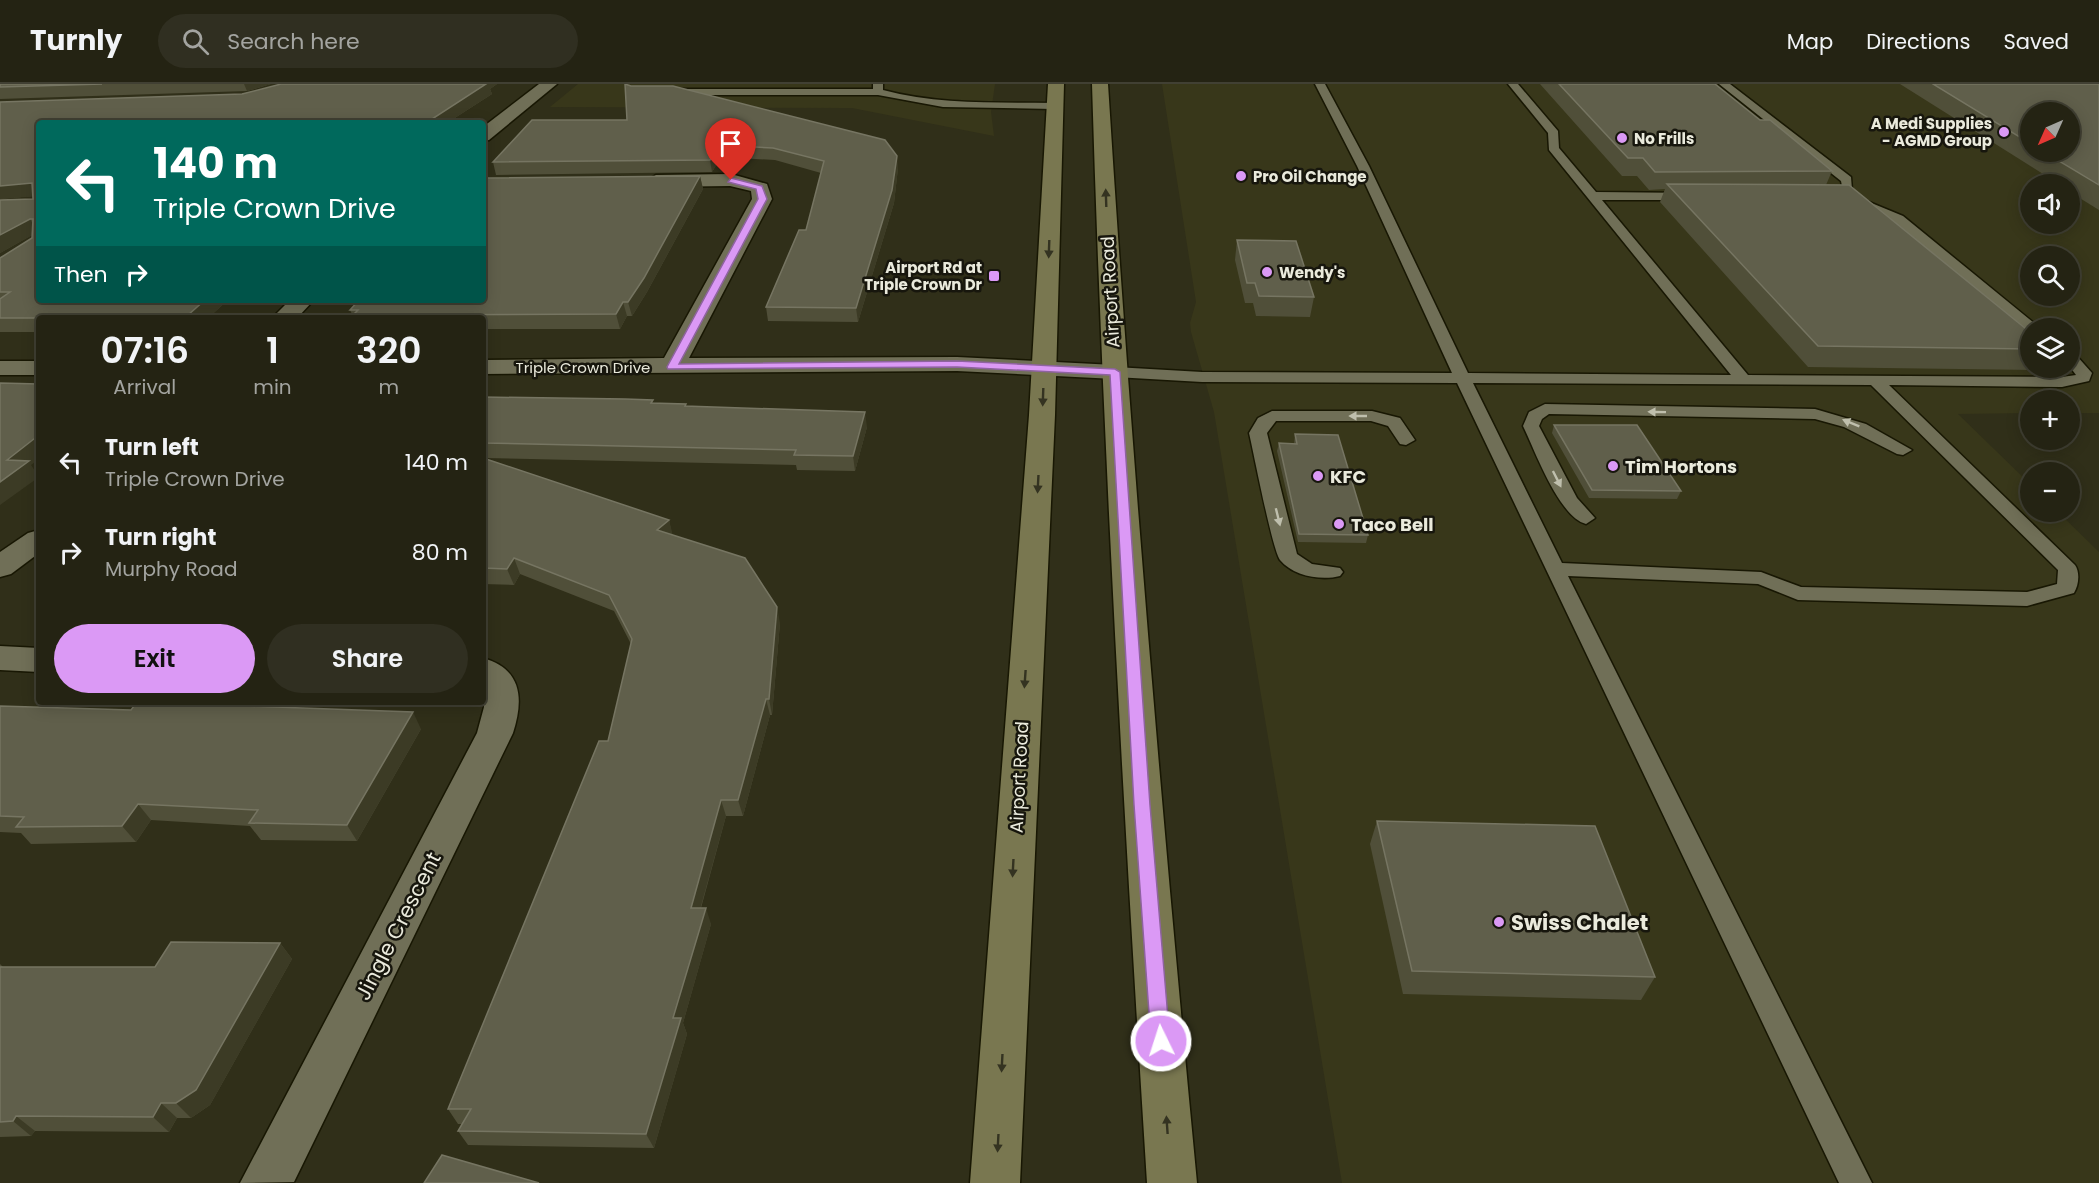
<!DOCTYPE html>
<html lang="en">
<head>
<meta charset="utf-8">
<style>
  body { margin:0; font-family:Poppins,sans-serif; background:#302f21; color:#f1f3f6; height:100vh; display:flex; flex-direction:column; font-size:22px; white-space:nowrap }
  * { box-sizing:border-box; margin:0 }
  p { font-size:20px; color:#a3a4a0 }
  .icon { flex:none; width:33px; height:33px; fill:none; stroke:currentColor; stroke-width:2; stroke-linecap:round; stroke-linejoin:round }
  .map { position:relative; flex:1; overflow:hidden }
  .panel { position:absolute; left:36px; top:231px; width:450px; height:390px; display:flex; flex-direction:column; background:#242313; border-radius:6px; box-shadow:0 3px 15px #0003,0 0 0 2px #414033 }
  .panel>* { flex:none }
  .guide { position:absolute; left:36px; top:36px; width:450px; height:183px; border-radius:6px; box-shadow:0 3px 15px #0003,0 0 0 2px #414033; background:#00695c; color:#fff; overflow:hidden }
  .needle { width:39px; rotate:225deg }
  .tools { position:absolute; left:2020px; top:18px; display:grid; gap:12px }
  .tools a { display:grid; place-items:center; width:60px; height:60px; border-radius:50%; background:#242313; box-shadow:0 3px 15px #0003,0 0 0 2px #414033; font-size:30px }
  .pin { position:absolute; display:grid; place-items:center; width:51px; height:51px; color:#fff; margin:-62px -26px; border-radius:50% 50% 50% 0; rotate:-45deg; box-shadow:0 0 6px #0007 }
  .pin .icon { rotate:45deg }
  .me { position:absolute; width:66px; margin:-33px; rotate:356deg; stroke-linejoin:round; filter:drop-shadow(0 0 4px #0008) }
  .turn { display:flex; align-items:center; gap:21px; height:126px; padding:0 18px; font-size:27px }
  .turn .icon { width:78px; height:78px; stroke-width:2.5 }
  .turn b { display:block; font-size:42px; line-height:51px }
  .then { display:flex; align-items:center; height:57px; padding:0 18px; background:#0003; gap:12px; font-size:22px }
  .eta { display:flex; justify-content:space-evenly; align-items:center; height:102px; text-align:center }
  .eta b { font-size:36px; font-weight:600; line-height:42px }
  .action { display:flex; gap:12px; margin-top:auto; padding:12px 18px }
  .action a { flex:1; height:69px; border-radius:36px; background:#db99f5; color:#111; font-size:24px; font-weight:600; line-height:69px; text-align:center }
  .action a+a { background:#302f21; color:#f1f3f6 }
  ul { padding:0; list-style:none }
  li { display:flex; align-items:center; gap:18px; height:90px; padding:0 18px }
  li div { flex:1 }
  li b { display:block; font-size:22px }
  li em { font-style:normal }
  header { display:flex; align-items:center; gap:36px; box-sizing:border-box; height:84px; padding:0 30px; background:#242313; border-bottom:2px solid #414033 }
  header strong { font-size:28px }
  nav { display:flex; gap:33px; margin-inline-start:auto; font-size:21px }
  .search { width:420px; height:54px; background:#302f21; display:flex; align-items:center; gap:15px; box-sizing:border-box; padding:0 21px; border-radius:33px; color:#a3a4a0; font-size:22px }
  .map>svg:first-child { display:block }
  .built { fill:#38371a; fill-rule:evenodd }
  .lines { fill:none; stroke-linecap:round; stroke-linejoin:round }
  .service-casing { stroke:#181703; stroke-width:3 }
  .minor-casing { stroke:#181703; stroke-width:3 }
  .secondary-casing { stroke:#181703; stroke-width:3 }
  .service { fill:#706f57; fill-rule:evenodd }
  .minor { fill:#706f57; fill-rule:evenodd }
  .secondary { fill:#797750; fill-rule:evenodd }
  .wall { fill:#504f39; fill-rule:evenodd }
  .shaded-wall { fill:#3c3b25 }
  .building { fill:#605f4b; stroke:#767562; stroke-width:1.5 }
  .oneway { fill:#343321 }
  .oneway2 { fill:#bfbfad }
  .route { fill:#db99f5; stroke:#8e639f; stroke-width:1.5 }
  .poi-dot { fill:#db99f5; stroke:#17160d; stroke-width:2 }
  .labels { text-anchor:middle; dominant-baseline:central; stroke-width:5; stroke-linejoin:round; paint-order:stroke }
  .far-poi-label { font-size:15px; font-weight:bold; fill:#eaeadc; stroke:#17160d; text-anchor:start }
  .far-street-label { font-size:15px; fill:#eaeadc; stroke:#17160d }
  .street-label { font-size:18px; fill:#eaeadc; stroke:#17160d }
  .poi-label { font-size:18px; font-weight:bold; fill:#eaeadc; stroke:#17160d; text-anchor:start }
  .near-poi-label { font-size:21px; font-weight:bold; fill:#eaeadc; stroke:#17160d; text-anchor:start }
  .near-street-label { font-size:21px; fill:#eaeadc; stroke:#17160d }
</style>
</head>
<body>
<header>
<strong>Turnly</strong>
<div class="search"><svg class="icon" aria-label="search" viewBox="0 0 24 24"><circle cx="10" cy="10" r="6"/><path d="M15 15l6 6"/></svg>Search here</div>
<nav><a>Map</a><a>Directions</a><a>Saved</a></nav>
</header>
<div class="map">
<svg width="2099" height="1099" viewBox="0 0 2099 1099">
  <rect width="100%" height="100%" fill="#302f19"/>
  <g class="built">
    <polygon points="578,0 995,0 991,28 994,52 852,24 550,23"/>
    <path d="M 1162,0 L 2099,0 L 2099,329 L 2070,329 L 2070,316 L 2031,316 L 2031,329 L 1958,330 L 2031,401 L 2031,428 L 2058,428 L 2099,468 L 2099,1099 L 1342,1099 L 1214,328 L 1191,248 L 1190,239 L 1196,218 ZM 2031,28 L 2070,28 L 2070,68 L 2031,68 ZM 2031,100 L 2070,100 L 2070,140 L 2031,140 ZM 2031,172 L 2070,172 L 2070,212 L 2031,212 ZM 2031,244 L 2070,244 L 2070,284 L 2031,284 Z"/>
  </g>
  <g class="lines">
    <g class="service-casing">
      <g id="service">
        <path d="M 873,0 L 883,0 L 883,6 C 939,21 997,18 1054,19 L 1059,22 L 1054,25 L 943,23 L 878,11 L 668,11 L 663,8 L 668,5 L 873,5 Z"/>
        <path d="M 1315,0 L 1325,0 L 1369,82 L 1468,289 L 1731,291 L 1549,66 L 1548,49 L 1508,0 L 1518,0 L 1558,47 L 1559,64 L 1596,108 L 1695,109 L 1695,115 L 1691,116 L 1602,116 L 1748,291 L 2062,293 L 2076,291 L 2070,283 L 2070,269 L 2076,271 L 2092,289 L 2089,297 L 2062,303 L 1889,301 L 2075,481 C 2080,488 2079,501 2074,509 L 2027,522 L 1798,516 L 1758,500 L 1568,492 L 1872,1099 L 1839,1099 L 1457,299 L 1202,298 L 1115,293 L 1107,288 L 1115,283 L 1202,288 L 1452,289 L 1357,82 ZM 1473,299 L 1871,301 L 2058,486 L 2057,500 L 2027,508 L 1801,503 L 1761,488 L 1562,479 Z"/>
        <polygon points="1719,0 1730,0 1851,93 1852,106 1837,115 1820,114 1820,108 1834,107 1842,102 1841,97"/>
        <polygon points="1852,111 1903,132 2040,244 2028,247 1893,138 1848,118 1846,115"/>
        <path d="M 1545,320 L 1815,325 L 1866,340 L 1912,366 L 1903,371 L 1897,370 L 1844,343 L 1815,335 L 1549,330 L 1542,335 L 1539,342 L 1577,414 L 1595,434 L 1586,440 C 1559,433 1535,367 1523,342 L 1529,328 Z"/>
        <path d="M 1272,327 L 1372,327 L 1400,334 L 1415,356 L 1406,361 L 1400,360 L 1388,342 L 1371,337 L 1276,337 L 1267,349 L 1297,470 L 1312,480 L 1340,484 L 1343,488 L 1340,492 C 1321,497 1293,492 1280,476 C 1272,465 1254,370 1249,349 L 1258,334 Z"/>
      </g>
    </g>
    <g class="minor-casing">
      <g id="minor">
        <polygon points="539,0 557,0 489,56 483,57 483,43"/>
        <polygon points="731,90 767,100 772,115 689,274 957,273 1115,281 1124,283 1127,288 1124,293 1115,295 957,287 483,290 483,276 664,274 752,115 751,107 730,102 656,103 646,97 656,91"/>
        <polygon points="290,216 314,216 297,234 272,234"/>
        <rect x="0" y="277" width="39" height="14"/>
        <polygon points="39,446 39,469 11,490 0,493 0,468 28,449"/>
        <polygon points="0,562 39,564 39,588 0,586"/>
        <path d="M 483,574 C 522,585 524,615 513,649 L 294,1098 L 240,1099 L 477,649 L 484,623 Z"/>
      </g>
    </g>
    <g class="secondary-casing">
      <g id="secondary">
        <polygon points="1048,0 1064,0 1055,331 1020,1099 970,1099 1029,331"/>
        <path d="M 1092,0 L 1108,0 C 1131,367 1162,733 1197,1099 L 1147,1099 C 1124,733 1103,367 1092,0 Z"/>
      </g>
    </g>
    <use href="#service" class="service"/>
    <use href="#minor" class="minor"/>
    <use href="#secondary" class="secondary"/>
  </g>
  <g class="wall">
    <polygon points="0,0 271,0 247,7 0,15"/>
    <polygon points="281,0 497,0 490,5 492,10 447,39 39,39 39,216 228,216 208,234 39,234 39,248 0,248 0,174 32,154 32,151 0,169 0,116 33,115 33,112 0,115 0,18 242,10"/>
    <polygon points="1540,0 1715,0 1760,36 1832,87 1826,101 2031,249 2031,284 2038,284 2037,286 1808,283 1660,118 1665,105 1649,106 1637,92 1622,92"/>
    <path d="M 1900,0 L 2099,0 L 2099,126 L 2070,108 L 2070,100 L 2059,100 ZM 2031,28 L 2070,68 L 2031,68 Z"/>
    <polygon points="631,2 898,84 894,119 858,238 768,237 766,223 806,146 821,89 775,76 721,73 712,88 496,91 493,78 627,36"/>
    <polygon points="700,92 703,105 647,208 632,232 627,232 620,245 483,245 483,234 354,234 350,226"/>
    <polygon points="1237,156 1314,213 1310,233 1256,232 1253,219 1245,219 1235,176"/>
    <polygon points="483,313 686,320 686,322 867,343 855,387 797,386 796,381 484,374 669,436 672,451 780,539 772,631 770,631 743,732 726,732 701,824 711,840 683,939 687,950 654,1064 468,1061 458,1047 462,1040 458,1040 448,1025 608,657 631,560 614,527 520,490 514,501 483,500"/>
    <polygon points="1554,341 1681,407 1677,415 1589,414 1552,349"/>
    <polygon points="1295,350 1368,451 1366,459 1298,458 1277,367 1279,359 1294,360"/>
    <polygon points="0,622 421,645 357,757 261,756 250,742 151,736 136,758 31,760 21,749 0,748"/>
    <polygon points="1377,737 1655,893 1641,916 1403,910 1370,760"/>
    <polygon points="280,859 292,875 210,1021 191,1034 177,1034 169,1048 35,1047 31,1052 0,1053 0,880 3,883 155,883"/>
  </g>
  <g class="shaded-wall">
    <polygon points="244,0 271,0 247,7"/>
    <polygon points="482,0 497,0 490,5 492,10 447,39 426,39"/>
    <polygon points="719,61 721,73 712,88 710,76"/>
    <polygon points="897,72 898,84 894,119 858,238 856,224"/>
    <polygon points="700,92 703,105 647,208 632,232 628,218"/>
    <polygon points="32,99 39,112 0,115 0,102"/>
    <polygon points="30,135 38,148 0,169 0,151"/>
    <polygon points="205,216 228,216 208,234 190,234 188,231"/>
    <polygon points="623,218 627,232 620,245 616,230"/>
    <polygon points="865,328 867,343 855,387 853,372"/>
    <polygon points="39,351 39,375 31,381 39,393 0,421 0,398 7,376"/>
    <polygon points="669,436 673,452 657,446"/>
    <polygon points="514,474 520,490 514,501 507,485"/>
    <polygon points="777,523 780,539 772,631 769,615"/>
    <polygon points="766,615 770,631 743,732 738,716"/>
    <polygon points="413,628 421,645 357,757 347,741"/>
    <polygon points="721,716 726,732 696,840 691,824"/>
    <polygon points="138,720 151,736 136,758 122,742"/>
    <polygon points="706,824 711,840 683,939 687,950 654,1064 646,1050 673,934"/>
    <polygon points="280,859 292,875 210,1021 191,1034 176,1019"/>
    <polygon points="161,1019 177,1034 169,1048 153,1033"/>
    <polygon points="16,1032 35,1047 31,1052 13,1037"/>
  </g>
  <g class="building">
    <polygon points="0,0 102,0 0,3"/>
    <polygon points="281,0 486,0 426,39 39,39 39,216 205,216 188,231 156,230 152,234 0,234 0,215 10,208 0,208 0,174 32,154 33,135 30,135 0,151 0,116 33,115 32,99 0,102 0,18 242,10"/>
    <polygon points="625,0 631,2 673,2 885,56 897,72 892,106 856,224 766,223 799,146 806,146 824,77 773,64 719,61 710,76 493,78 532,36 627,36"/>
    <polygon points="1559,0 1715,0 1760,36 1770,36 1832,87 1655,88 1643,74 1628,74"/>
    <polygon points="1933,0 2099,0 2099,101 2044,68 2070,68 2070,28 2031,28 2031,60"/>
    <polygon points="700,92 644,194 628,218 623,218 616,230 353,231 358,226 350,226 359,216 483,216 483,94"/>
    <polygon points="1667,100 1849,101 2031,249 2031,265 1818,262"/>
    <polygon points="1237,156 1296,157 1314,213 1259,212 1255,199 1247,199"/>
    <polygon points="0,299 39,300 39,351 7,376 29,377 0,398"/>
    <polygon points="483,313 625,315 653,316 651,319 686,320 685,322 865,328 853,372 794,371 796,366 483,359"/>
    <polygon points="1554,341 1637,341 1681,407 1592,406"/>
    <polygon points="1295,350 1338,351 1368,451 1299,450 1279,359 1297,360"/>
    <polygon points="483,374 669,436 657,446 745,474 777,523 769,615 766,615 738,716 721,716 691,824 706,824 673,934 681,934 646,1050 458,1047 471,1025 448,1025 599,657 608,657 632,555 609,511 514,474 507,485 483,484"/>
    <polygon points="0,622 131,626 134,622 244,622 413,628 347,741 249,739 258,726 138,720 122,742 16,743 24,733 0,732"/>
    <polygon points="1377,737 1595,742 1655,893 1412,887"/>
    <polygon points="171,858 280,859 196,1006 176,1019 161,1019 153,1033 16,1032 13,1037 0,1038 0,883 155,883"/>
    <polygon points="442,1071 539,1099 424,1099"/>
  </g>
  <defs><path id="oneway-solid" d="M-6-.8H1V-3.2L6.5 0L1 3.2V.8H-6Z" transform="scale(1.5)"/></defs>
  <g class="oneway">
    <use href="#oneway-solid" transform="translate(1106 114) rotate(-92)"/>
    <use href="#oneway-solid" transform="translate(1049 165) rotate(92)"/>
    <use href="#oneway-solid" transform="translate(1043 313) rotate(92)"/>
    <use href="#oneway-solid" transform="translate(1038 400) rotate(93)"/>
    <use href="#oneway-solid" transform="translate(1025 595) rotate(94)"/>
    <use href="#oneway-solid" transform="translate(1013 784) rotate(93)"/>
    <use href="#oneway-solid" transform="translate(1002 979) rotate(93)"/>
    <use href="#oneway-solid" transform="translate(1167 1041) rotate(-94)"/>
    <use href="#oneway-solid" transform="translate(998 1059) rotate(93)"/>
  </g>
  <g class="oneway2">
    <use href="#oneway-solid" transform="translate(1657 328) rotate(-179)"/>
    <use href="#oneway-solid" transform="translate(1358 332) rotate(-180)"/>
    <use href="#oneway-solid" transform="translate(1851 339) rotate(-158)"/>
    <use href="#oneway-solid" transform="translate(1557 395) rotate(63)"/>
    <use href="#oneway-solid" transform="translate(1278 433) rotate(76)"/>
  </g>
  <polygon class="route" points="731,94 762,102 767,115 679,280 957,277 1115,285 1120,288 1150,721 1170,957 1167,963 1161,966 1154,963 1151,957 1134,721 1110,291 957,283 668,285 667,283 758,115 756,105 728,98"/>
  <g class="poi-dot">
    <circle cx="2004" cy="48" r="6"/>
    <circle cx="1622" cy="54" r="6"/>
    <circle cx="1241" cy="92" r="6"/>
    <circle cx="1267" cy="188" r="6"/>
    <rect x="988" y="186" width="12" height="12" rx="3"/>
    <circle cx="1613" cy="382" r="6"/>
    <circle cx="1318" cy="392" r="6"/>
    <circle cx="1339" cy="440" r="6"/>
    <circle cx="1499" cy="838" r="6"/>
  </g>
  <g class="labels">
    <g class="far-poi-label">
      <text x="1992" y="39" text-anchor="end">A Medi Supplies<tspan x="1992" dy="17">- AGMD Group</tspan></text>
      <text x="1634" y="54">No Frills</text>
      <text x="1253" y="92">Pro Oil Change</text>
      <text x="982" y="183" text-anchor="end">Airport Rd at<tspan x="982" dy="17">Triple Crown Dr</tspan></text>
      <text x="1279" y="188">Wendy's</text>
    </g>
    <g class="far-street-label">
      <text x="583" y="283">Triple Crown Drive</text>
    </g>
    <g class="street-label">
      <text transform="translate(1110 208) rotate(-93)">Airport Road</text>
      <text transform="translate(1019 693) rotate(-87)">Airport Road</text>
    </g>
    <g class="poi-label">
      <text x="1625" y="382">Tim Hortons</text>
      <text x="1330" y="392">KFC</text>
      <text x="1351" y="440">Taco Bell</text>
    </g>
    <g class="near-poi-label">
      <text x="1511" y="838">Swiss Chalet</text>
    </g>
    <g class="near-street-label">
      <text transform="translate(398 842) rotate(-63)">Jingle Crescent</text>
    </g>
  </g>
</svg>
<div class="tools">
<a><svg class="needle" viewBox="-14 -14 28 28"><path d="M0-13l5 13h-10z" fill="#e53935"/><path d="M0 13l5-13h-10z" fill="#a3a4a0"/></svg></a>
<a><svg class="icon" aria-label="sound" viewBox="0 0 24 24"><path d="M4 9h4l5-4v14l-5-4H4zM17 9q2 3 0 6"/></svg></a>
<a><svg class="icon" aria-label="search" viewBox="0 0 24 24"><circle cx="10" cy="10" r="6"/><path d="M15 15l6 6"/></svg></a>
<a><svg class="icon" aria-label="layers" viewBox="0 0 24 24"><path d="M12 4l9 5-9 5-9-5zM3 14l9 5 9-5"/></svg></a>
<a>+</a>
<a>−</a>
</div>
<div class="pin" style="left:731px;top:96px;background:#d93025"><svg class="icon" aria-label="arrive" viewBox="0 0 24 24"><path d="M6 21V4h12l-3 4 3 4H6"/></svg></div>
<svg class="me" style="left:1161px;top:957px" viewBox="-20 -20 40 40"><circle r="17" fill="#db99f5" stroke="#fff" stroke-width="3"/><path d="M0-11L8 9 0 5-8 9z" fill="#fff"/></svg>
<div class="guide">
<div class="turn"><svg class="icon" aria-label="left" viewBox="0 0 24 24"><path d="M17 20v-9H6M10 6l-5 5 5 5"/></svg><div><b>140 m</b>Triple Crown Drive</div></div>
<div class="then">Then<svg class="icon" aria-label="right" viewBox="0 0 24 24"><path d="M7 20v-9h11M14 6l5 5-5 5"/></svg></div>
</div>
<section class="panel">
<div class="eta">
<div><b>07:16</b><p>Arrival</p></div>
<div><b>1</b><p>min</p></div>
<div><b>320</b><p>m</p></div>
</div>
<ul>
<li><svg class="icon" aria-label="left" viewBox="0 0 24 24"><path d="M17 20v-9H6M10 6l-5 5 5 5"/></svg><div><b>Turn left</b><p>Triple Crown Drive</p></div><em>140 m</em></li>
<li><svg class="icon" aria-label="right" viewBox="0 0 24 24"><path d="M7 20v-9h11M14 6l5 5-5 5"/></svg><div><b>Turn right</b><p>Murphy Road</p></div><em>80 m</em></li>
</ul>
<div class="action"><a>Exit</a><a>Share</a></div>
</section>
</div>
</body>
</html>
